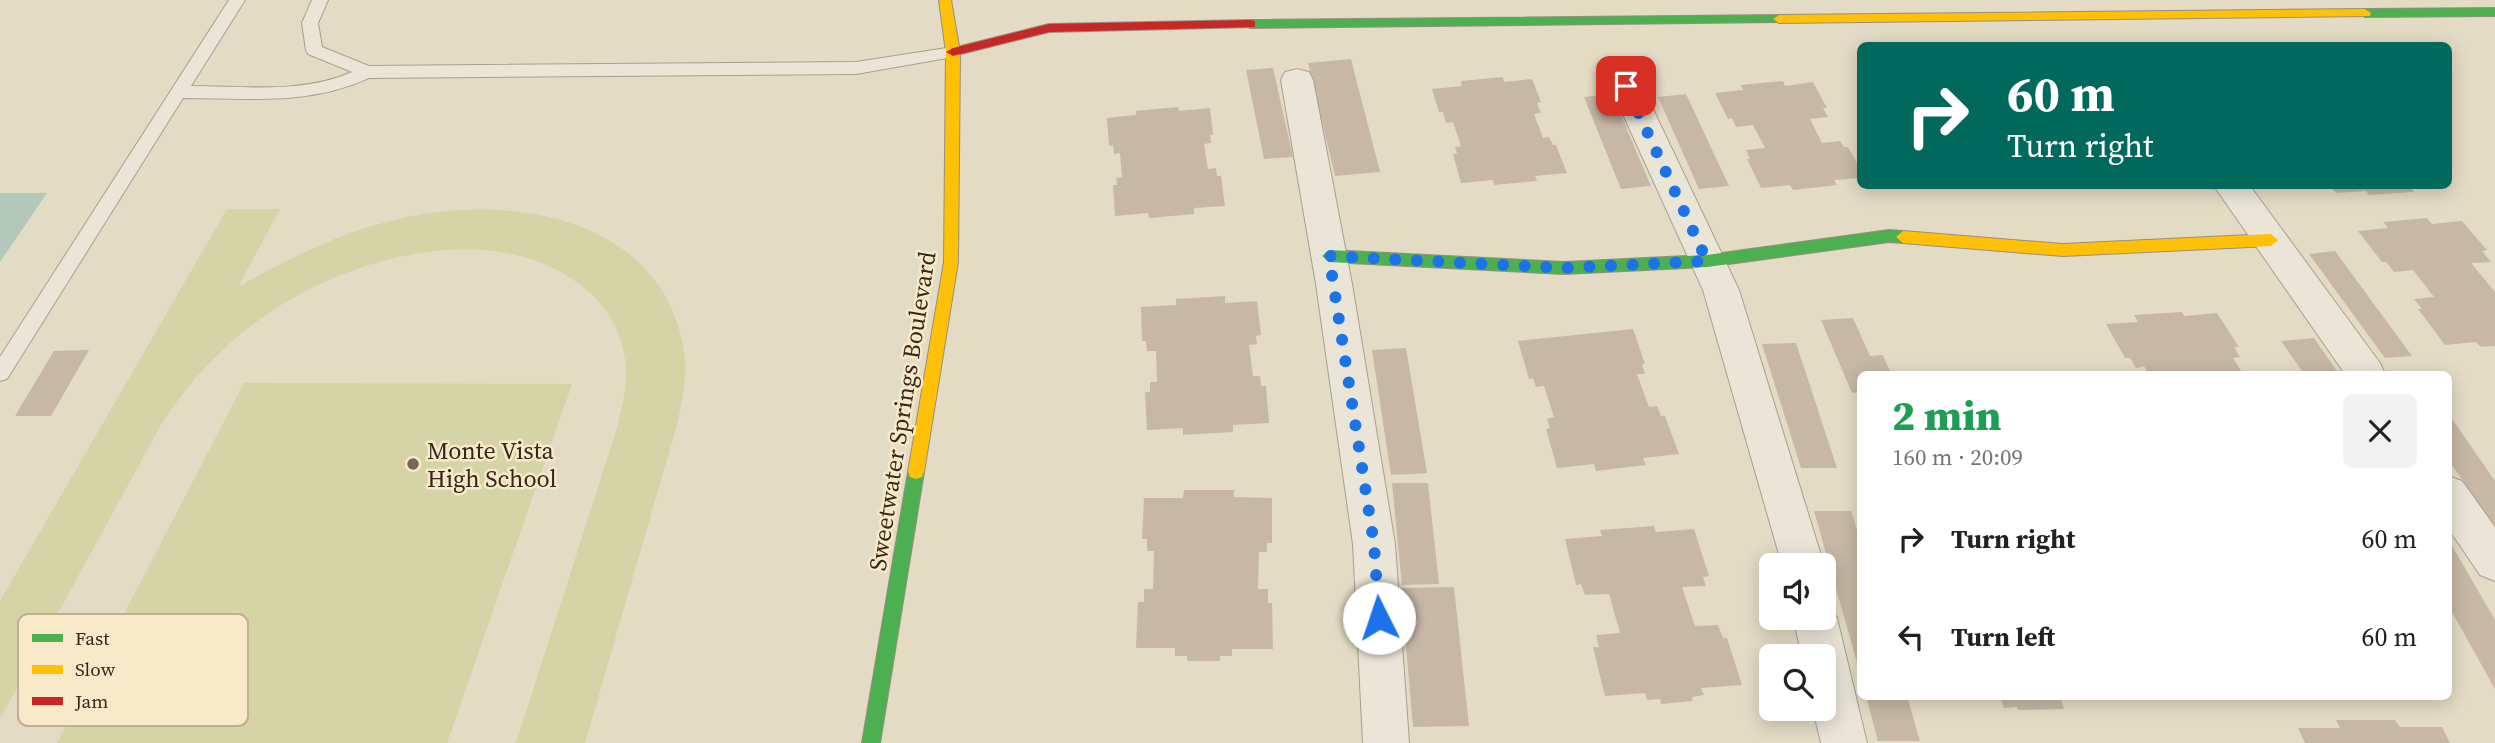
<!DOCTYPE html>
<html lang="en">
<head>
<meta charset="utf-8">
<style>
  body { margin:0; font-family:"Source Serif 4",serif; background:#f2f2f2; color:#222; height:100vh; display:flex; flex-direction:column; font-size:26px; white-space:nowrap }
  * { box-sizing:border-box; margin:0 }
  p { font-size:23px; color:#767676 }
  .icon { flex:none; width:38px; height:38px; fill:none; stroke:currentColor; stroke-width:2; stroke-linecap:round; stroke-linejoin:round }
  .map { position:relative; flex:1; overflow:hidden }
  .drawer { position:absolute; left:1857px; top:371px; width:595px; height:329px; display:flex; flex-direction:column; background:#fff; border-radius:10px; box-shadow:0 4px 18px #0003 }
  .drawer>* { flex:none }
  .banner { position:absolute; left:1857px; top:42px; width:595px; height:147px; border-radius:10px; box-shadow:0 4px 18px #0003; background:#00695c; color:#fff; overflow:hidden }
  .tools { position:absolute; left:1759px; top:553px; display:grid; gap:14px }
  .tools a { display:grid; place-items:center; width:77px; height:77px; border-radius:10px; background:#fff; box-shadow:0 4px 18px #0003; font-size:35px }
  .pin { position:absolute; display:grid; place-items:center; width:60px; height:60px; color:#fff; margin:-30px; border-radius:14px; box-shadow:0 4px 10px #0006 }
  .me { position:absolute; width:77px; margin:-38px; rotate:356deg; stroke-linejoin:round; filter:drop-shadow(0 0 5px #0008) }
  .turn { display:flex; align-items:center; gap:24px; height:147px; padding:0 35px; font-size:32px }
  .turn .icon { width:91px; height:91px; stroke-width:2.5 }
  .turn b { display:block; font-size:49px; line-height:60px }
  .round { display:grid; place-items:center; flex:none; width:74px; height:74px; border-radius:10px; background:#f2f2f2 }
  .summary { display:flex; align-items:center; justify-content:space-between; height:119px; padding:0 35px }
  h1 { font-size:42px; font-weight:800; line-height:52px; color:#1e9e55 }
  ul { padding:0; list-style:none }
  li { display:flex; align-items:center; gap:21px; height:98px; padding:0 35px }
  li div { flex:1 }
  li b { display:block; font-size:26px }
  li em { font-style:normal }
  .map>svg:first-child { display:block }
  .green { fill:#d4d4a6 }
  .water { fill:#b2c8ba }
  .building { fill:#c7b8a6 }
  .lines { fill:none; stroke-linecap:round; stroke-linejoin:round }
  .lane-casing { stroke:#a89f90; stroke-width:2 }
  .street-casing { stroke:#a89f90; stroke-width:2 }
  .fast-casing { stroke:#978f80; stroke-width:2 }
  .slow-casing { stroke:#978f80; stroke-width:2 }
  .jam-casing { stroke:#978f80; stroke-width:2 }
  .lane { fill:#ebe5d8; fill-rule:evenodd }
  .street { fill:#ebe5d8; fill-rule:evenodd }
  .fast { fill:#4caf50; fill-rule:evenodd }
  .slow { fill:#ffc107; fill-rule:evenodd }
  .jam { fill:#c62828; fill-rule:evenodd }
  .route { stroke:#1a73e8; stroke-width:12; stroke-dasharray:0 21.6 }
  .poi-dot { fill:#726655; stroke:#f8eac8; stroke-width:2.5 }
  .labels { text-anchor:middle; dominant-baseline:central; stroke-width:5; stroke-linejoin:round; paint-order:stroke }
  .street-label { font-size:24px; fill:#352719; stroke:#f8eac8 }
  .poi-label { font-size:24px; fill:#352719; stroke:#f8eac8; text-anchor:start }
  .key { fill:#f8eac8; stroke:#beb094; stroke-width:2 }
  .key-label { font-size:19px; fill:#352719 }
</style>
</head>
<body>
<div class="map">
<svg width="2495" height="743" viewBox="0 0 2495 743">
  <rect width="100%" height="100%" fill="#e4dbc5"/>
  <g class="green">
    <path d="M 227,209 L 280,209 L 238,287 C 290,258 340,232 399,219 C 509,193 664,216 684,352 C 688,376 682,401 677,425 L 585,743 L 516,743 L 618,425 C 622,406 627,387 626,367 C 624,339 611,311 590,293 C 520,229 408,245 329,280 C 259,310 203,360 162,423 L 0,719 L 0,601 Z"/>
    <polygon points="244,383 572,384 447,743 57,743"/>
  </g>
  <polygon class="water" points="0,193 47,193 0,262"/>
  <g class="building">
    <polygon points="1351,59 1380,172 1335,176 1308,63"/>
    <polygon points="1273,68 1293,157 1264,159 1246,70"/>
    <polygon points="1503,77 1504,82 1532,79 1541,102 1537,103 1541,113 1534,114 1543,138 1549,137 1553,145 1556,145 1567,173 1535,176 1537,181 1494,185 1493,180 1461,183 1453,154 1457,154 1455,147 1461,146 1453,122 1446,123 1443,112 1439,112 1432,89 1462,86 1461,81"/>
    <polygon points="1783,81 1785,86 1813,82 1827,108 1823,108 1828,117 1810,119 1822,143 1840,141 1844,147 1848,147 1860,169 1860,178 1834,180 1837,185 1793,190 1790,185 1761,188 1747,159 1750,159 1746,150 1765,148 1753,125 1736,127 1732,118 1728,119 1715,93 1743,90 1741,85"/>
    <polygon points="1612,94 1651,186 1621,189 1584,97"/>
    <polygon points="1686,94 1729,186 1699,189 1658,97"/>
    <polygon points="1178,107 1179,111 1210,108 1213,135 1210,135 1211,143 1204,144 1208,169 1216,168 1217,176 1221,176 1225,206 1194,208 1194,214 1149,218 1148,213 1115,216 1113,185 1117,185 1116,178 1122,177 1120,153 1114,154 1113,145 1109,146 1107,118 1136,115 1136,111"/>
    <polygon points="2330,186 2409,186 2414,192 2369,195 2366,191 2336,193"/>
    <polygon points="2427,218 2432,224 2462,221 2487,250 2482,251 2491,262 2471,263 2495,292 2495,346 2481,347 2476,342 2445,345 2418,309 2422,309 2414,299 2434,297 2413,270 2394,272 2386,262 2382,262 2358,231 2388,228 2383,222"/>
    <polygon points="2335,251 2412,356 2385,358 2309,254"/>
    <polygon points="1225,296 1225,303 1257,301 1261,335 1256,336 1257,344 1249,345 1253,376 1260,376 1261,386 1266,386 1269,423 1233,425 1233,432 1183,435 1183,428 1147,430 1145,392 1150,392 1150,382 1157,382 1156,351 1147,351 1146,341 1142,341 1141,307 1176,305 1176,299"/>
    <polygon points="2182,312 2184,316 2217,313 2239,347 2234,347 2240,357 2233,358 2243,374 2148,374 2144,366 2136,368 2130,358 2125,358 2106,324 2138,322 2134,315"/>
    <polygon points="1853,318 1870,356 1883,355 1891,374 1860,374 1860,392 1852,393 1821,320"/>
    <polygon points="1633,329 1645,364 1642,364 1645,374 1637,374 1649,407 1657,406 1661,416 1665,416 1679,454 1643,458 1646,465 1596,471 1594,464 1557,468 1546,429 1550,428 1547,419 1554,417 1544,386 1536,387 1533,378 1529,379 1518,341"/>
    <polygon points="2314,338 2339,374 2304,374 2281,341"/>
    <polygon points="1796,343 1837,468 1801,468 1762,344"/>
    <polygon points="1406,348 1427,473 1391,475 1372,350"/>
    <polygon points="89,350 51,416 15,416 54,351"/>
    <polygon points="2448,413 2495,481 2495,528 2448,459"/>
    <polygon points="1392,483 1428,483 1439,584 1402,585"/>
    <polygon points="1184,490 1234,490 1234,497 1272,498 1272,543 1267,543 1267,552 1259,552 1258,589 1268,589 1268,603 1272,603 1273,649 1232,649 1232,656 1220,656 1220,661 1187,661 1187,656 1175,656 1175,648 1136,648 1138,602 1144,602 1144,589 1153,589 1154,551 1147,551 1147,539 1142,539 1144,498 1183,498"/>
    <polygon points="1814,511 1851,511 1860,540 1860,673"/>
    <polygon points="1654,526 1656,532 1694,529 1709,576 1703,577 1706,586 1682,587 1695,626 1718,625 1723,638 1727,638 1742,685 1701,688 1704,695 1692,697 1693,701 1661,704 1660,699 1647,700 1645,693 1605,696 1593,647 1599,647 1596,635 1620,633 1609,594 1585,595 1581,584 1576,585 1565,539 1602,536 1600,530"/>
    <polygon points="2448,544 2451,544 2495,620 2495,689 2448,605"/>
    <polygon points="1454,587 1469,726 1413,727 1401,588"/>
    <polygon points="1866,696 1907,696 1920,741 1878,741"/>
    <polygon points="1960,696 2093,696 2093,699 2061,699 2064,709 2018,710 2017,707 2004,708 2001,699 1961,699"/>
    <polygon points="2336,720 2395,720 2400,727 2442,727 2450,743 2305,743 2298,728 2340,728"/>
  </g>
  <g class="lines">
    <g class="lane-casing">
      <path id="lane" d="M 229,0 L 245,0 L 191,86 C 244,86 303,94 352,72 L 308,54 L 306,50 L 302,23 L 312,0 L 328,0 L 318,23 L 322,47 L 369,66 L 856,62 L 953,47 L 961,52 L 953,57 L 856,74 L 369,78 C 307,106 250,98 183,98 L 7,379 L 0,381 L 0,357 Z"/>
    </g>
    <g class="street-casing">
      <g id="street">
        <polygon points="1297,69 1309,72 1313,80 1352,284 1395,544 1409,743 1363,743 1353,544 1316,284 1281,80 1285,72"/>
        <polygon points="1626,75 1638,78 1642,86 1739,290 1824,565 1824,566 1782,565 1703,290 1610,86 1614,78"/>
        <polygon points="2214,186 2250,186 2380,363 2385,374 2345,374"/>
        <polygon points="2448,476 2462,481 2495,527 2495,581 2480,575 2448,528"/>
        <polygon points="1824,601 1830,604 1837,618 1867,743 1821,743 1813,709 1824,709 1824,656 1802,656 1793,618 1824,618"/>
      </g>
    </g>
    <g class="fast-casing">
      <g id="fast">
        <polygon points="2495,8 2495,16 2365,17 2359,13 2365,9"/>
        <polygon points="1779,15 1785,19 1784,22 1250,28 1244,24 1250,20"/>
        <polygon points="1889,230 1903,231 1910,237 1903,243 1889,242 1707,267 1564,274 1329,262 1322,256 1329,250 1564,262 1707,255"/>
        <polygon points="916,465 922,467 924,472 880,743 862,743 908,472 910,467"/>
      </g>
    </g>
    <g class="slow-casing">
      <g id="slow">
        <polygon points="939,0 951,0 960,52 958,262 924,472 922,477 916,479 910,477 908,472 944,262 946,52"/>
        <polygon points="2365,9 2371,13 2370,16 1779,23 1773,19 1779,15"/>
        <polygon points="1903,231 2063,244 2271,234 2278,240 2271,246 2063,256 1903,243 1896,237"/>
      </g>
    </g>
    <g class="jam-casing">
      <polygon id="jam" points="1250,20 1255,21 1255,27 1049,32 953,56 946,52 953,48 1049,24"/>
    </g>
    <use href="#lane" class="lane"/>
    <use href="#street" class="street"/>
    <use href="#fast" class="fast"/>
    <use href="#slow" class="slow"/>
    <use href="#jam" class="jam"/>
  </g>
  <g class="lines">
    <polyline class="route" points="1379,618 1374,544 1329,256 1564,268 1707,261 1626,86"/>
  </g>
  <circle class="poi-dot" cx="413" cy="464" r="7"/>
  <g class="labels">
    <g class="street-label">
      <text transform="translate(902 411) rotate(-81)">Sweetwater Springs Boulevard</text>
    </g>
    <g class="poi-label">
      <text x="427" y="450">Monte Vista<tspan x="427" dy="28">High School</tspan></text>
    </g>
  </g>
  <rect x="18" y="614" width="230" height="112" rx="10" class="key"/>
  <rect x="32" y="634" width="31" height="8" fill="#4caf50"/>
  <rect x="32" y="665" width="31" height="9" fill="#ffc107"/>
  <rect x="32" y="697" width="31" height="8" fill="#c62828"/>
  <g class="key-label">
    <text x="75" y="645">Fast</text>
    <text x="75" y="676">Slow</text>
    <text x="75" y="708">Jam</text>
  </g>
</svg>
<div class="tools">
<a><svg class="icon" aria-label="sound" viewBox="0 0 24 24"><path d="M4 9h4l5-4v14l-5-4H4zM17 9q2 3 0 6"/></svg></a>
<a><svg class="icon" aria-label="search" viewBox="0 0 24 24"><circle cx="10" cy="10" r="6"/><path d="M15 15l6 6"/></svg></a>
</div>
<div class="pin" style="left:1626px;top:86px;background:#d93025"><svg class="icon" aria-label="arrive" viewBox="0 0 24 24"><path d="M6 21V4h12l-3 4 3 4H6"/></svg></div>
<svg class="me" style="left:1379px;top:618px" viewBox="-20 -20 40 40"><circle r="19" fill="#fff"/><path d="M0-13L10 11 0 6-10 11z" fill="#1a73e8"/></svg>
<div class="banner">
<div class="turn"><svg class="icon" aria-label="right" viewBox="0 0 24 24"><path d="M7 20v-9h11M14 6l5 5-5 5"/></svg><div><b>60 m</b>Turn right</div></div>
</div>
<section class="drawer">
<div class="summary"><div><h1>2 min</h1><p>160 m · 20:09</p></div><a class="round"><svg class="icon" aria-label="close" viewBox="0 0 24 24"><path d="M6 6l12 12M18 6L6 18"/></svg></a></div>
<ul>
<li><svg class="icon" aria-label="right" viewBox="0 0 24 24"><path d="M7 20v-9h11M14 6l5 5-5 5"/></svg><div><b>Turn right</b></div><em>60 m</em></li>
<li><svg class="icon" aria-label="left" viewBox="0 0 24 24"><path d="M17 20v-9H6M10 6l-5 5 5 5"/></svg><div><b>Turn left</b></div><em>60 m</em></li>
</ul>
</section>
</div>
</body>
</html>
